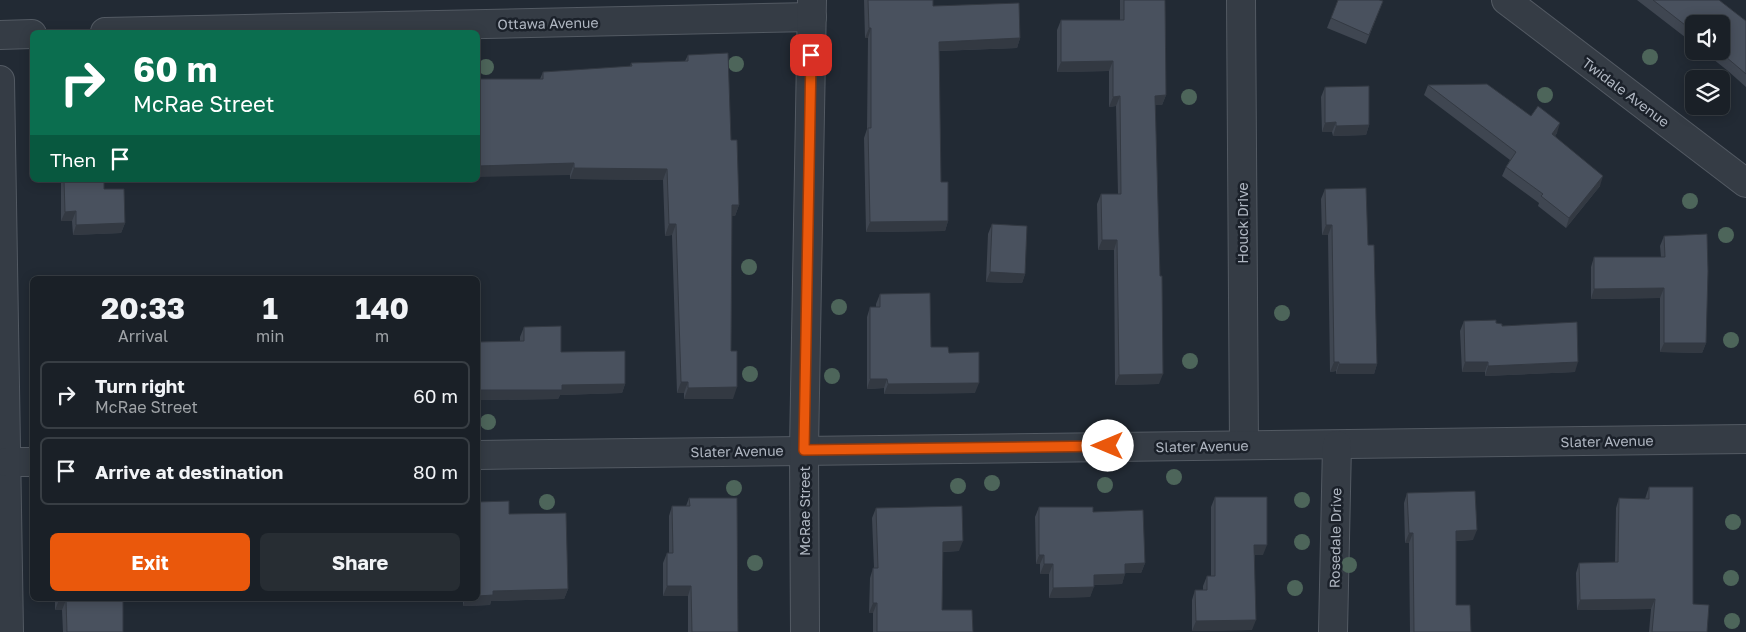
<!DOCTYPE html>
<html lang="en">
<head>
<meta charset="utf-8">
<style>
  body { margin:0; font-family:"Golos Text",sans-serif; background:#272d33; color:#f1f3f6; height:100vh; display:flex; flex-direction:column; font-size:19px; white-space:nowrap }
  * { box-sizing:border-box; margin:0 }
  p { font-size:16px; color:#9fa3a7 }
  .icon { flex:none; width:28px; height:28px; fill:none; stroke:currentColor; stroke-width:2; stroke-linecap:round; stroke-linejoin:round }
  .map { position:relative; flex:1; overflow:hidden }
  .panel { position:absolute; left:30px; top:276px; width:450px; height:325px; display:flex; flex-direction:column; background:#1a2027; border-radius:8px; box-shadow:0 2px 12px #0003,0 0 0 1px #383e44 }
  .panel>* { flex:none }
  .top-card { position:absolute; left:30px; top:30px; width:450px; height:152px; border-radius:8px; box-shadow:0 2px 12px #0003,0 0 0 1px #383e44; background:#0b6e4f; color:#fff; overflow:hidden }
  .tools { position:absolute; left:1685px; top:15px; display:grid; gap:10px }
  .tools a { display:grid; place-items:center; width:45px; height:45px; border-radius:8px; background:#1a2027; box-shadow:0 2px 12px #0003,0 0 0 1px #383e44; font-size:25px }
  .pin { position:absolute; display:grid; place-items:center; width:42px; height:42px; color:#fff; margin:-21px; border-radius:10px; box-shadow:0 2px 8px #0006 }
  .me { position:absolute; width:55px; margin:-28px; rotate:270deg; stroke-linejoin:round; filter:drop-shadow(0 0 4px #0008) }
  .turn { display:flex; align-items:center; gap:18px; height:105px; padding:0 20px; font-size:22px }
  .turn .icon { width:65px; height:65px; stroke-width:2.5 }
  .turn b { display:block; font-size:35px; line-height:42px }
  .then { display:flex; align-items:center; height:48px; padding:0 20px; background:#0003; gap:10px; font-size:19px }
  .eta { display:flex; justify-content:space-evenly; align-items:center; height:85px; text-align:center }
  .eta b { font-size:30px; font-weight:700; line-height:35px }
  .action { display:flex; gap:10px; margin-top:auto; padding:10px 20px }
  .action a { flex:1; height:58px; border-radius:8px; background:#ea580c; color:#fff; font-size:20px; font-weight:700; line-height:58px; text-align:center }
  .action a+a { background:#272d33; color:#f1f3f6 }
  ul { padding:0; list-style:none }
  li { display:flex; align-items:center; gap:15px; height:68px; margin:0 10px 8px; padding:0 10px; border:2px solid #383e44; border-radius:8px }
  li div { flex:1 }
  li b { display:block; font-size:19px }
  li em { font-style:normal }
  .map>svg:first-child { display:block }
  .lines { fill:none; stroke-linecap:round; stroke-linejoin:round }
  .minor-casing { stroke:#535a63; stroke-width:30 }
  .minor { stroke:#353c45; stroke-width:28 }
  .tree { fill:#4d655a }
  .wall { fill:#3f4651 }
  .shaded-wall { fill:#333942 }
  .building { fill:#49515e; stroke:#333942 }
  .route-casing { stroke:#983908; stroke-width:12 }
  .route { stroke:#ea580c; stroke-width:9 }
  .labels { text-anchor:middle; dominant-baseline:central; stroke-width:5; stroke-linejoin:round; paint-order:stroke }
  .street-label { font-size:14px; fill:#b0b7c2; stroke:#1b212a }
</style>
</head>
<body>
<div class="map">
<svg width="1746" height="632" viewBox="0 0 1746 632">
  <rect width="100%" height="100%" fill="#222a34"/>
  <g class="lines">
    <g class="minor-casing">
      <g id="minor">
        <polyline points="1241,0 1244,445"/>
        <polyline points="1506,0 1746,183"/>
        <polyline points="105,32 812,17"/>
        <polyline points="0,35 32,34"/>
        <polyline points="0,80 9,632"/>
        <polyline points="478,455 1746,439"/>
        <polyline points="6,462 32,462"/>
        <polyline points="805,632 804,450 812,0"/>
        <polyline points="1333,632 1337,445"/>
      </g>
    </g>
    <use href="#minor" class="minor"/>
  </g>
  <g class="tree">
    <circle cx="1650" cy="57" r="8"/>
    <circle cx="736" cy="64" r="8"/>
    <circle cx="486" cy="67" r="8"/>
    <circle cx="1545" cy="95" r="8"/>
    <circle cx="1189" cy="97" r="8"/>
    <circle cx="1690" cy="201" r="8"/>
    <circle cx="1726" cy="235" r="8"/>
    <circle cx="749" cy="267" r="8"/>
    <circle cx="839" cy="307" r="8"/>
    <circle cx="1282" cy="313" r="8"/>
    <circle cx="1731" cy="340" r="8"/>
    <circle cx="1190" cy="361" r="8"/>
    <circle cx="750" cy="374" r="8"/>
    <circle cx="832" cy="376" r="8"/>
    <circle cx="488" cy="422" r="8"/>
    <circle cx="1174" cy="477" r="8"/>
    <circle cx="992" cy="483" r="8"/>
    <circle cx="1105" cy="485" r="8"/>
    <circle cx="958" cy="486" r="8"/>
    <circle cx="734" cy="488" r="8"/>
    <circle cx="1302" cy="500" r="8"/>
    <circle cx="547" cy="502" r="8"/>
    <circle cx="1733" cy="522" r="8"/>
    <circle cx="1302" cy="542" r="8"/>
    <circle cx="755" cy="563" r="8"/>
    <circle cx="1349" cy="565" r="8"/>
    <circle cx="1731" cy="578" r="8"/>
    <circle cx="1295" cy="588" r="8"/>
    <circle cx="1732" cy="621" r="8"/>
  </g>
  <g class="wall">
    <polygon points="864,0 933,0 933,6 1020,38 1017,48 939,51 941,182 948,221 945,231 866,232 864,138 867,129 868,38 865,38"/>
    <polygon points="1120,0 1165,0 1166,95 1162,105 1155,105 1159,384 1115,385 1114,250 1098,250 1097,204 1101,194 1118,194 1116,106 1109,107 1109,71 1057,72 1057,30 1061,20 1120,20"/>
    <polygon points="1637,0 1719,0 1746,21 1746,87 1728,71 1703,51 1721,51 1694,24 1694,44"/>
    <polygon points="1383,1 1366,44 1327,28 1331,18"/>
    <polygon points="688,55 731,140 739,205 735,216 732,216 731,351 733,399 684,399 684,393 677,393 672,235 665,236 663,180 570,179 570,175 540,79 543,72 630,67 631,63 685,61"/>
    <polygon points="1428,85 1531,116 1557,133 1555,136 1600,186 1566,228 1538,206 1539,203 1502,176 1506,167 1510,160 1424,95"/>
    <polygon points="1325,87 1369,125 1366,135 1333,136 1332,132 1322,132 1321,97"/>
    <polygon points="61,180 104,180 104,189 125,223 121,233 73,235 72,221 61,221"/>
    <polygon points="1325,189 1368,245 1377,364 1374,374 1336,374 1336,371 1330,372 1328,235 1322,235 1321,199"/>
    <polygon points="992,224 1025,274 1022,283 986,282 988,234"/>
    <polygon points="1664,236 1706,343 1702,353 1660,352 1660,298 1591,299 1591,267 1594,257 1661,257 1660,246"/>
    <polygon points="880,294 931,347 949,353 975,393 884,394 884,388 867,389 867,317 870,307 876,307 876,304"/>
    <polygon points="1464,321 1502,326 1575,372 1485,376 1485,372 1462,372 1460,331"/>
    <polygon points="524,327 561,352 625,384 622,393 560,395 558,399 478,400 478,342 520,341 520,337"/>
    <polygon points="1649,487 1693,604 1707,632 1649,632 1651,609 1577,610 1576,573 1579,563 1615,562 1616,508 1619,498 1645,499"/>
    <polygon points="1407,493 1473,540 1456,541 1456,605 1471,632 1410,632 1409,543 1405,543 1404,503"/>
    <polygon points="1215,497 1263,555 1255,555 1252,630 1192,631 1192,600 1195,590 1203,590 1203,586 1207,576 1211,576 1211,507"/>
    <polygon points="689,498 738,632 688,632 688,596 663,596 663,563 667,553 669,553 669,516 672,506 686,506"/>
    <polygon points="1039,507 1093,512 1145,563 1141,573 1125,573 1122,584 1094,585 1090,597 1049,598 1049,574 1040,574 1040,564 1036,564 1035,517"/>
    <polygon points="876,508 959,551 943,552 942,610 973,632 873,632 873,613 869,613 870,578 873,568 874,568 872,518"/>
    <polygon points="509,514 568,589 564,599 491,601 490,605 463,606 463,599 478,599"/>
    <polygon points="55,599 123,599 123,632 63,632 62,610 55,610"/>
  </g>
  <g class="shaded-wall">
    <polygon points="869,28 871,28 868,38 865,38"/>
    <polygon points="1020,38 1017,48 935,51 939,42"/>
    <polygon points="1113,61 1109,71 1057,72 1061,62"/>
    <polygon points="1166,95 1162,105 1152,105 1155,96"/>
    <polygon points="1120,96 1116,106 1109,107 1113,97"/>
    <polygon points="1336,122 1332,132 1322,132 1325,123"/>
    <polygon points="1560,123 1557,133 1549,144 1552,134"/>
    <polygon points="1369,125 1366,135 1333,136 1336,126"/>
    <polygon points="574,163 570,175 478,177 478,166"/>
    <polygon points="574,168 667,169 663,180 570,179"/>
    <polygon points="1603,176 1600,186 1566,228 1569,218"/>
    <polygon points="732,205 739,205 735,216 728,216"/>
    <polygon points="76,211 72,221 61,221 65,212"/>
    <polygon points="948,221 945,231 866,232 870,222"/>
    <polygon points="125,223 121,233 73,235 76,225"/>
    <polygon points="669,224 676,224 672,235 665,236"/>
    <polygon points="1326,225 1332,225 1328,235 1322,235"/>
    <polygon points="1102,240 1117,240 1114,250 1098,250"/>
    <polygon points="990,272 1025,274 1022,283 986,282"/>
    <polygon points="1664,288 1660,298 1591,299 1594,289"/>
    <polygon points="1664,343 1706,343 1702,353 1660,352"/>
    <polygon points="1334,362 1339,362 1336,371 1330,372"/>
    <polygon points="1465,362 1488,362 1485,372 1462,372"/>
    <polygon points="1578,362 1575,372 1485,376 1488,366"/>
    <polygon points="1339,364 1377,364 1374,374 1336,374"/>
    <polygon points="1163,374 1159,384 1115,385 1119,375"/>
    <polygon points="870,379 887,379 884,388 867,389"/>
    <polygon points="681,382 688,382 684,393 677,393"/>
    <polygon points="979,383 975,393 884,394 888,384"/>
    <polygon points="625,384 622,393 560,395 558,399 478,400 478,390 562,385"/>
    <polygon points="737,387 733,399 684,399 688,388"/>
    <polygon points="1477,530 1473,540 1452,541 1456,531"/>
    <polygon points="1409,533 1413,533 1409,543 1405,543"/>
    <polygon points="963,541 959,551 939,552 943,542"/>
    <polygon points="1254,545 1267,545 1263,555 1251,555"/>
    <polygon points="1039,555 1044,555 1040,564 1036,564"/>
    <polygon points="1145,563 1141,573 1121,573 1125,564"/>
    <polygon points="1044,564 1053,564 1049,574 1040,574"/>
    <polygon points="1125,574 1122,584 1090,585 1094,575"/>
    <polygon points="667,586 691,586 688,596 663,596"/>
    <polygon points="1094,587 1090,597 1049,598 1053,588"/>
    <polygon points="568,589 564,599 491,601 490,605 463,606 465,599 478,599 478,596 493,591"/>
    <polygon points="1655,599 1651,609 1577,610 1580,600"/>
    <polygon points="59,600 66,600 62,610 55,610"/>
    <polygon points="873,603 877,603 873,613 869,613"/>
    <polygon points="1256,620 1252,630 1192,631 1196,621"/>
  </g>
  <g class="building">
    <polygon points="868,0 933,0 933,6 1019,3 1020,38 939,42 941,182 948,182 948,221 870,222 868,128 871,128 871,28 869,28"/>
    <polygon points="1124,0 1165,0 1166,95 1155,96 1160,276 1162,276 1163,374 1119,375 1117,240 1102,240 1101,194 1121,194 1120,96 1113,97 1113,61 1061,62 1061,20 1124,20"/>
    <polygon points="1338,0 1379,0 1383,1 1369,35 1331,18"/>
    <polygon points="1653,0 1719,0 1746,21 1746,74 1719,51 1721,51 1721,24 1694,24 1694,32"/>
    <polygon points="728,53 731,140 737,140 739,205 732,205 731,351 737,351 737,387 688,388 688,382 681,382 676,224 669,224 667,169 574,168 574,163 478,166 478,79 543,79 543,72 632,66 631,63 688,61 688,55"/>
    <polygon points="1487,84 1531,116 1538,106 1560,123 1552,134 1603,176 1569,218 1541,196 1543,194 1506,167 1516,152 1428,85"/>
    <polygon points="1369,86 1369,125 1336,126 1336,122 1325,123 1325,87"/>
    <polygon points="64,180 104,180 104,189 124,189 125,223 76,225 76,211 65,212"/>
    <polygon points="1366,188 1368,245 1374,245 1377,364 1339,364 1339,362 1334,362 1332,225 1326,225 1325,189"/>
    <polygon points="992,224 1027,226 1025,274 990,272"/>
    <polygon points="1707,234 1708,271 1706,343 1664,343 1664,288 1594,289 1594,257 1665,257 1664,236"/>
    <polygon points="930,293 931,347 948,347 949,353 979,352 979,383 888,384 887,379 870,379 870,307 880,307 880,294"/>
    <polygon points="1496,320 1496,323 1502,324 1502,326 1577,322 1578,362 1488,366 1488,362 1465,362 1464,321"/>
    <polygon points="561,326 561,352 625,351 625,384 562,385 562,390 478,390 478,342 524,341 524,327"/>
    <polygon points="1649,487 1693,487 1693,604 1709,605 1707,632 1652,632 1655,599 1580,600 1579,563 1618,562 1619,498 1649,499"/>
    <polygon points="1475,491 1477,530 1456,531 1456,605 1470,605 1471,632 1414,632 1413,533 1409,533 1407,493"/>
    <polygon points="1215,497 1267,497 1267,545 1254,545 1256,620 1196,621 1195,590 1207,590 1207,576 1215,576"/>
    <polygon points="689,498 737,498 738,632 692,632 691,586 667,586 667,553 673,553 672,506 690,506"/>
    <polygon points="509,501 509,514 566,513 568,589 493,591 493,595 478,596 478,502"/>
    <polygon points="962,506 963,541 943,542 942,610 972,610 973,632 877,632 877,603 873,603 873,568 878,568 876,508"/>
    <polygon points="1039,507 1093,507 1093,512 1143,510 1145,563 1125,564 1125,574 1094,575 1094,587 1053,588 1053,564 1044,564 1044,555 1039,555"/>
    <polygon points="59,599 123,599 123,632 67,632 66,600 59,600"/>
  </g>
  <g class="lines">
    <g class="route-casing">
      <polyline id="route" points="811,55 804,450 1108,446"/>
    </g>
    <use href="#route" class="route"/>
  </g>
  <g class="labels">
    <g class="street-label">
      <text transform="translate(548 23) rotate(-1)">Ottawa Avenue</text>
      <text transform="translate(1626 92) rotate(37)">Twidale Avenue</text>
      <text transform="translate(1242 223) rotate(-90)">Houck Drive</text>
      <text transform="translate(1607 441) rotate(-1)">Slater Avenue</text>
      <text transform="translate(1202 446) rotate(-1)">Slater Avenue</text>
      <text transform="translate(737 451) rotate(-1)">Slater Avenue</text>
      <text transform="translate(804 511) rotate(-90)">McRae Street</text>
      <text transform="translate(1335 538) rotate(-89)">Rosedale Drive</text>
    </g>
  </g>
</svg>
<div class="tools">
<a><svg class="icon" aria-label="sound" viewBox="0 0 24 24"><path d="M4 9h4l5-4v14l-5-4H4zM17 9q2 3 0 6"/></svg></a>
<a><svg class="icon" aria-label="layers" viewBox="0 0 24 24"><path d="M12 4l9 5-9 5-9-5zM3 14l9 5 9-5"/></svg></a>
</div>
<div class="pin" style="left:811px;top:55px;background:#d93025"><svg class="icon" aria-label="arrive" viewBox="0 0 24 24"><path d="M6 21V4h12l-3 4 3 4H6"/></svg></div>
<svg class="me" style="left:1108px;top:446px" viewBox="-20 -20 40 40"><circle r="19" fill="#fff"/><path d="M0-13L10 11 0 6-10 11z" fill="#ea580c"/></svg>
<div class="top-card">
<div class="turn"><svg class="icon" aria-label="right" viewBox="0 0 24 24"><path d="M7 20v-9h11M14 6l5 5-5 5"/></svg><div><b>60 m</b>McRae Street</div></div>
<div class="then">Then<svg class="icon" aria-label="arrive" viewBox="0 0 24 24"><path d="M6 21V4h12l-3 4 3 4H6"/></svg></div>
</div>
<section class="panel">
<div class="eta">
<div><b>20:33</b><p>Arrival</p></div>
<div><b>1</b><p>min</p></div>
<div><b>140</b><p>m</p></div>
</div>
<ul>
<li><svg class="icon" aria-label="right" viewBox="0 0 24 24"><path d="M7 20v-9h11M14 6l5 5-5 5"/></svg><div><b>Turn right</b><p>McRae Street</p></div><em>60 m</em></li>
<li><svg class="icon" aria-label="arrive" viewBox="0 0 24 24"><path d="M6 21V4h12l-3 4 3 4H6"/></svg><div><b>Arrive at destination</b></div><em>80 m</em></li>
</ul>
<div class="action"><a>Exit</a><a>Share</a></div>
</section>
</div>
</body>
</html>
